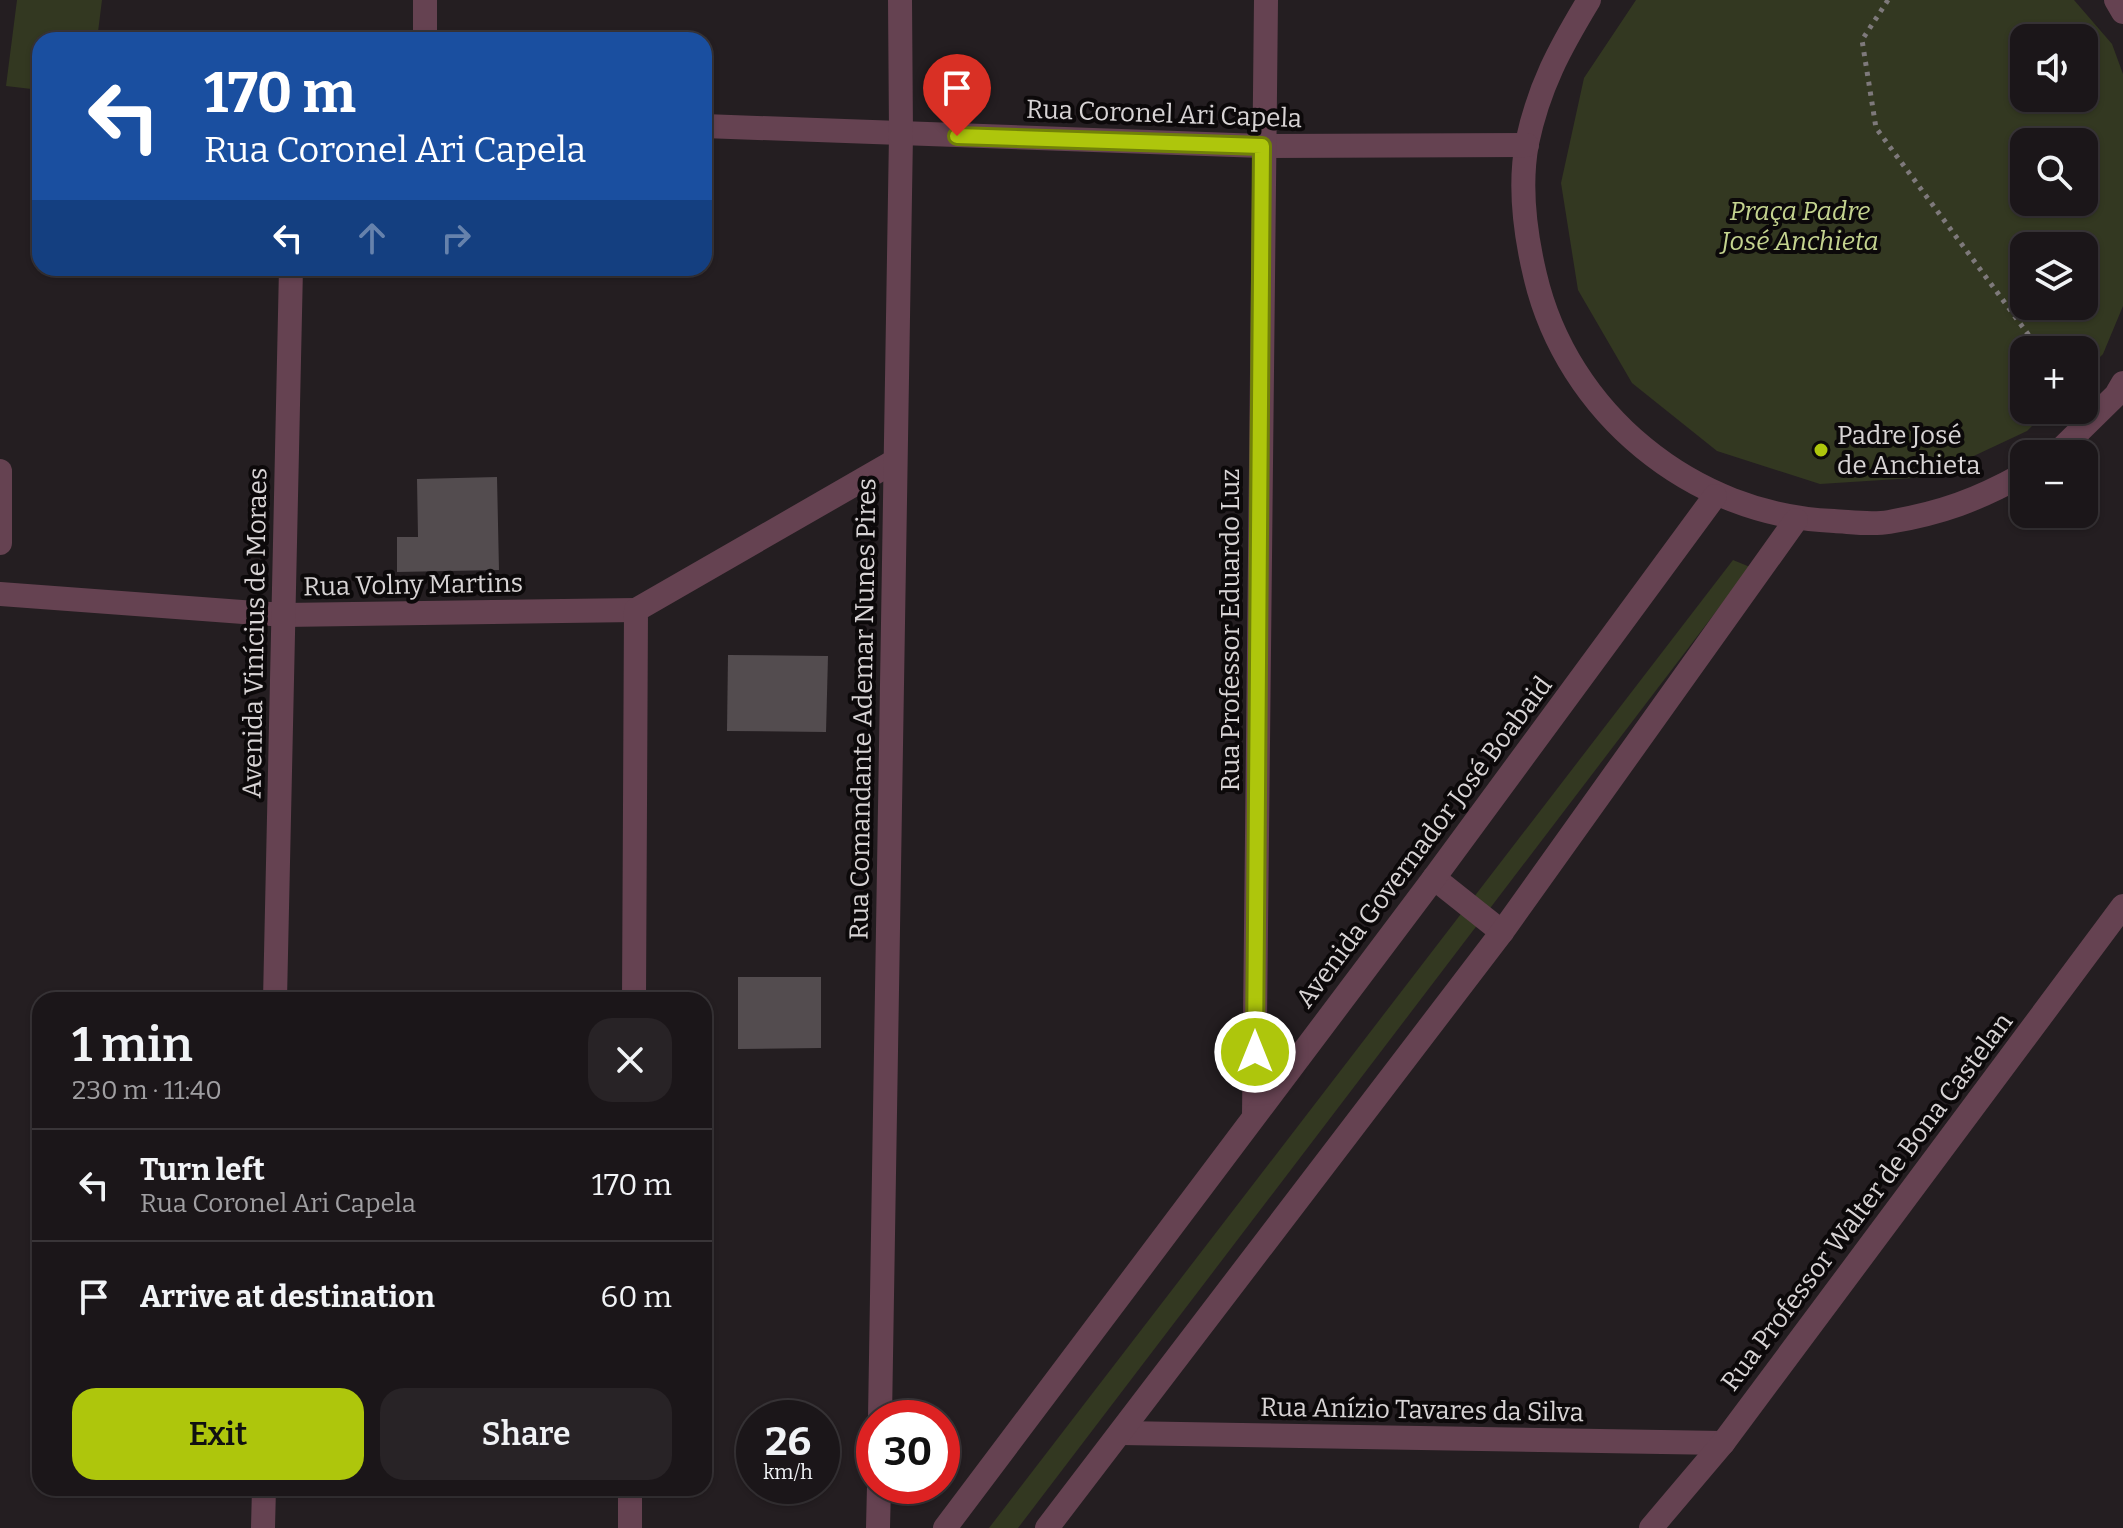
<!DOCTYPE html>
<html lang="en">
<head>
<meta charset="utf-8">
<style>
  body { margin:0; font-family:Bitter,serif; background:#282326; color:#f1f3f6; height:100vh; display:flex; flex-direction:column; font-size:30px; white-space:nowrap }
  * { box-sizing:border-box; margin:0 }
  p { font-size:26px; color:#a09fa2 }
  .icon { flex:none; width:44px; height:44px; fill:none; stroke:currentColor; stroke-width:2; stroke-linecap:round; stroke-linejoin:round }
  .map { position:relative; flex:1; overflow:hidden }
  .sheet { position:absolute; left:32px; top:992px; width:680px; height:504px; display:flex; flex-direction:column; background:#1b1619; border-radius:24px; box-shadow:0 2px 6px #0004,0 0 0 2px #393538 }
  .sheet>* { flex:none }
  .guide { position:absolute; left:32px; top:32px; width:680px; height:244px; border-radius:24px; box-shadow:0 2px 6px #0004,0 0 0 2px #393538; background:#1a4fa0; color:#fff; overflow:hidden }
  .controls { position:absolute; left:2010px; top:24px; display:grid; gap:16px }
  .controls a { display:grid; place-items:center; width:88px; height:88px; border-radius:16px; background:#1b1619; box-shadow:0 2px 6px #0004,0 0 0 2px #393538; font-size:40px }
  .speed { position:absolute; left:736px; top:1400px; display:flex; gap:16px; font-size:40px; font-weight:700; text-align:center }
  .speed>* { display:grid; place-content:center; width:104px; height:104px; border-radius:50%; background:#1b1619; box-shadow:0 2px 6px #0004,0 0 0 2px #393538; line-height:1 }
  .speed small { font-size:20px; font-weight:400 }
  .speed .limit { border:12px solid #d22; background:#fff; color:#111 }
  .pin { position:absolute; display:grid; place-items:center; width:68px; height:68px; color:#fff; margin:-82px -34px; border-radius:50% 50% 50% 0; rotate:-45deg; box-shadow:0 0 8px #0007 }
  .pin .icon { rotate:45deg }
  .me { position:absolute; width:88px; margin:-44px; rotate:0deg; stroke-linejoin:round; filter:drop-shadow(0 0 6px #0008) }
  .turn { display:flex; align-items:center; gap:28px; height:168px; padding:0 40px; font-size:36px }
  .turn .icon { width:104px; height:104px; stroke-width:2.5 }
  .turn b { display:block; font-size:56px; line-height:68px }
  .lanes { display:flex; align-items:center; height:76px; padding:0 40px; background:#0003; justify-content:center; gap:40px; direction:ltr }
  .lanes .off { opacity:.35 }
  .round { display:grid; place-items:center; flex:none; width:84px; height:84px; border-radius:24px; background:#282326 }
  .overview { display:flex; align-items:center; justify-content:space-between; height:136px; padding:0 40px }
  h1 { font-size:48px; font-weight:600; line-height:60px }
  .button { display:flex; gap:16px; margin-top:auto; padding:16px 40px }
  .button a { flex:1; height:92px; border-radius:24px; background:#aec60c; color:#111; font-size:32px; font-weight:600; line-height:92px; text-align:center }
  .button a+a { background:#282326; color:#f1f3f6 }
  ul { padding:0; list-style:none }
  li { display:flex; align-items:center; gap:24px; height:112px; padding:0 40px; border-top:2px solid #393538 }
  li div { flex:1 }
  li b { display:block; font-size:30px }
  li em { font-style:normal }
  .map>svg:first-child { display:block }
  .green { fill:#333821; fill-rule:evenodd }
  .building { fill:#534c4f }
  .lines { fill:none; stroke-linecap:round; stroke-linejoin:round }
  .path { stroke:#7e797b; stroke-width:5; stroke-dasharray:4 6; stroke-linecap:butt }
  .minor { stroke:#654251; stroke-width:24 }
  .route-casing { stroke:#718108; stroke-width:20 }
  .route { stroke:#aec60c; stroke-width:14 }
  .poi-dot { fill:#aec60c; stroke:#0c090a; stroke-width:3 }
  .labels { text-anchor:middle; dominant-baseline:central; stroke-width:8; stroke-linejoin:round; paint-order:stroke }
  .street-label { font-size:26px; fill:#d8d4d5; stroke:#0c090a }
  .park-label { font-size:26px; font-style:italic; fill:#c4d38f; stroke:#0c090a }
  .poi-label { font-size:26px; fill:#d8d4d5; stroke:#0c090a; text-anchor:start }
</style>
</head>
<body>
<div class="map">
<svg width="2123" height="1528" viewBox="0 0 2123 1528">
  <rect width="100%" height="100%" fill="#241e21"/>
  <g class="green">
    <polygon points="17,0 102,0 97,40 40,40 40,90 6,86"/>
    <path d="M 1636,0 L 2074,0 L 2112,44 L 2123,74 L 2123,306 L 2103,354 L 2084,373 L 2084,350 L 2024,350 L 2024,410 L 2048,410 L 2027,431 L 1929,477 L 1820,484 L 1717,451 L 1632,383 L 1578,290 L 1561,183 L 1584,78 ZM 2024,38 L 2084,38 L 2084,98 L 2024,98 ZM 2024,142 L 2084,142 L 2084,202 L 2024,202 ZM 2024,246 L 2084,246 L 2084,306 L 2024,306 Z"/>
    <polygon points="1733,560 1750,567 1018,1528 989,1528"/>
  </g>
  <g class="building">
    <polygon points="497,477 499,570 397,572 397,537 418,537 417,479"/>
    <polygon points="728,655 828,656 826,732 727,731"/>
    <polygon points="738,977 821,977 821,1048 738,1049"/>
  </g>
  <g class="lines">
    <polyline class="path" points="1888,0 1862,40 1876,128 2036,345 2043,350"/>
    <g class="minor">
      <polyline points="425,0 425,40"/>
      <path d="M 1589,0 C 1560,48 1539,86 1527,143 C 1519,186 1525,233 1535,275 C 1567,413 1693,516 1834,521 C 1852,522 1871,525 1889,522 C 1942,513 1977,500 2024,474"/>
      <polyline points="2116,0 2123,12"/>
      <polyline points="704,126 1262,146 1527,145"/>
      <polyline points="2056,454 2116,395 2123,383"/>
      <polyline points="0,471 0,543"/>
      <polyline points="0,594 284,615 636,610"/>
      <polyline points="1434,878 1502,932"/>
      <polyline points="275,1000 291,268"/>
      <polyline points="634,1000 636,610 895,461"/>
      <polyline points="1254,1115 1266,0"/>
      <polyline points="880,1418 901,134 900,0"/>
      <polyline points="1121,1433 1723,1443"/>
      <polyline points="263,1528 264,1488"/>
      <polyline points="630,1528 630,1488"/>
      <polyline points="878,1528 879,1486"/>
      <polyline points="945,1528 1434,878 1715,496"/>
      <polyline points="1047,1528 1502,932 1796,520"/>
      <polyline points="1651,1528 1723,1443 2123,906"/>
    </g>
  </g>
  <g class="lines">
    <g class="route-casing">
      <polyline id="route" points="957,136 1262,146 1255,1052"/>
    </g>
    <use href="#route" class="route"/>
  </g>
  <circle class="poi-dot" cx="1821" cy="450" r="8"/>
  <g class="labels">
    <g class="street-label">
      <text transform="translate(1164 114) rotate(2)">Rua Coronel Ari Capela</text>
      <text transform="translate(413 585) rotate(-1)">Rua Volny Martins</text>
      <text transform="translate(1230 630) rotate(-90)">Rua Professor Eduardo Luz</text>
      <text transform="translate(255 633) rotate(-89)">Avenida Vinícius de Moraes</text>
      <text transform="translate(863 709) rotate(-89)">Rua Comandante Ademar Nunes Pires</text>
      <text transform="translate(1424 842) rotate(-53)">Avenida Governador José Boabaid</text>
      <text transform="translate(1867 1202) rotate(-53)">Rua Professor Walter de Bona Castelan</text>
      <text transform="translate(1422 1410) rotate(1)">Rua Anízio Tavares da Silva</text>
    </g>
    <g class="park-label">
      <text x="1800" y="211">Praça Padre<tspan x="1800" dy="30">José Anchieta</tspan></text>
    </g>
    <g class="poi-label">
      <text x="1837" y="435">Padre José<tspan x="1837" dy="30">de Anchieta</tspan></text>
    </g>
  </g>
</svg>
<div class="controls">
<a><svg class="icon" aria-label="sound" viewBox="0 0 24 24"><path d="M4 9h4l5-4v14l-5-4H4zM17 9q2 3 0 6"/></svg></a>
<a><svg class="icon" aria-label="search" viewBox="0 0 24 24"><circle cx="10" cy="10" r="6"/><path d="M15 15l6 6"/></svg></a>
<a><svg class="icon" aria-label="layers" viewBox="0 0 24 24"><path d="M12 4l9 5-9 5-9-5zM3 14l9 5 9-5"/></svg></a>
<a>+</a>
<a>−</a>
</div>
<div class="speed"><div>26<small>km/h</small></div><div class="limit">30</div></div>
<div class="pin" style="left:957px;top:136px;background:#d93025"><svg class="icon" aria-label="arrive" viewBox="0 0 24 24"><path d="M6 21V4h12l-3 4 3 4H6"/></svg></div>
<svg class="me" style="left:1255px;top:1052px" viewBox="-20 -20 40 40"><circle r="17" fill="#aec60c" stroke="#fff" stroke-width="3"/><path d="M0-11L8 9 0 5-8 9z" fill="#fff"/></svg>
<div class="guide">
<div class="turn"><svg class="icon" aria-label="left" viewBox="0 0 24 24"><path d="M17 20v-9H6M10 6l-5 5 5 5"/></svg><div><b>170 m</b>Rua Coronel Ari Capela</div></div>
<div class="lanes"><svg class="icon" aria-label="left" viewBox="0 0 24 24"><path d="M17 20v-9H6M10 6l-5 5 5 5"/></svg><svg class="icon off" aria-label="ahead" viewBox="0 0 24 24"><path d="M12 20V5M6 11l6-6 6 6"/></svg><svg class="icon off" aria-label="right" viewBox="0 0 24 24"><path d="M7 20v-9h11M14 6l5 5-5 5"/></svg></div>
</div>
<section class="sheet">
<div class="overview"><div><h1>1 min</h1><p>230 m · 11:40</p></div><a class="round"><svg class="icon" aria-label="close" viewBox="0 0 24 24"><path d="M6 6l12 12M18 6L6 18"/></svg></a></div>
<ul>
<li><svg class="icon" aria-label="left" viewBox="0 0 24 24"><path d="M17 20v-9H6M10 6l-5 5 5 5"/></svg><div><b>Turn left</b><p>Rua Coronel Ari Capela</p></div><em>170 m</em></li>
<li><svg class="icon" aria-label="arrive" viewBox="0 0 24 24"><path d="M6 21V4h12l-3 4 3 4H6"/></svg><div><b>Arrive at destination</b></div><em>60 m</em></li>
</ul>
<div class="button"><a>Exit</a><a>Share</a></div>
</section>
</div>
</body>
</html>
